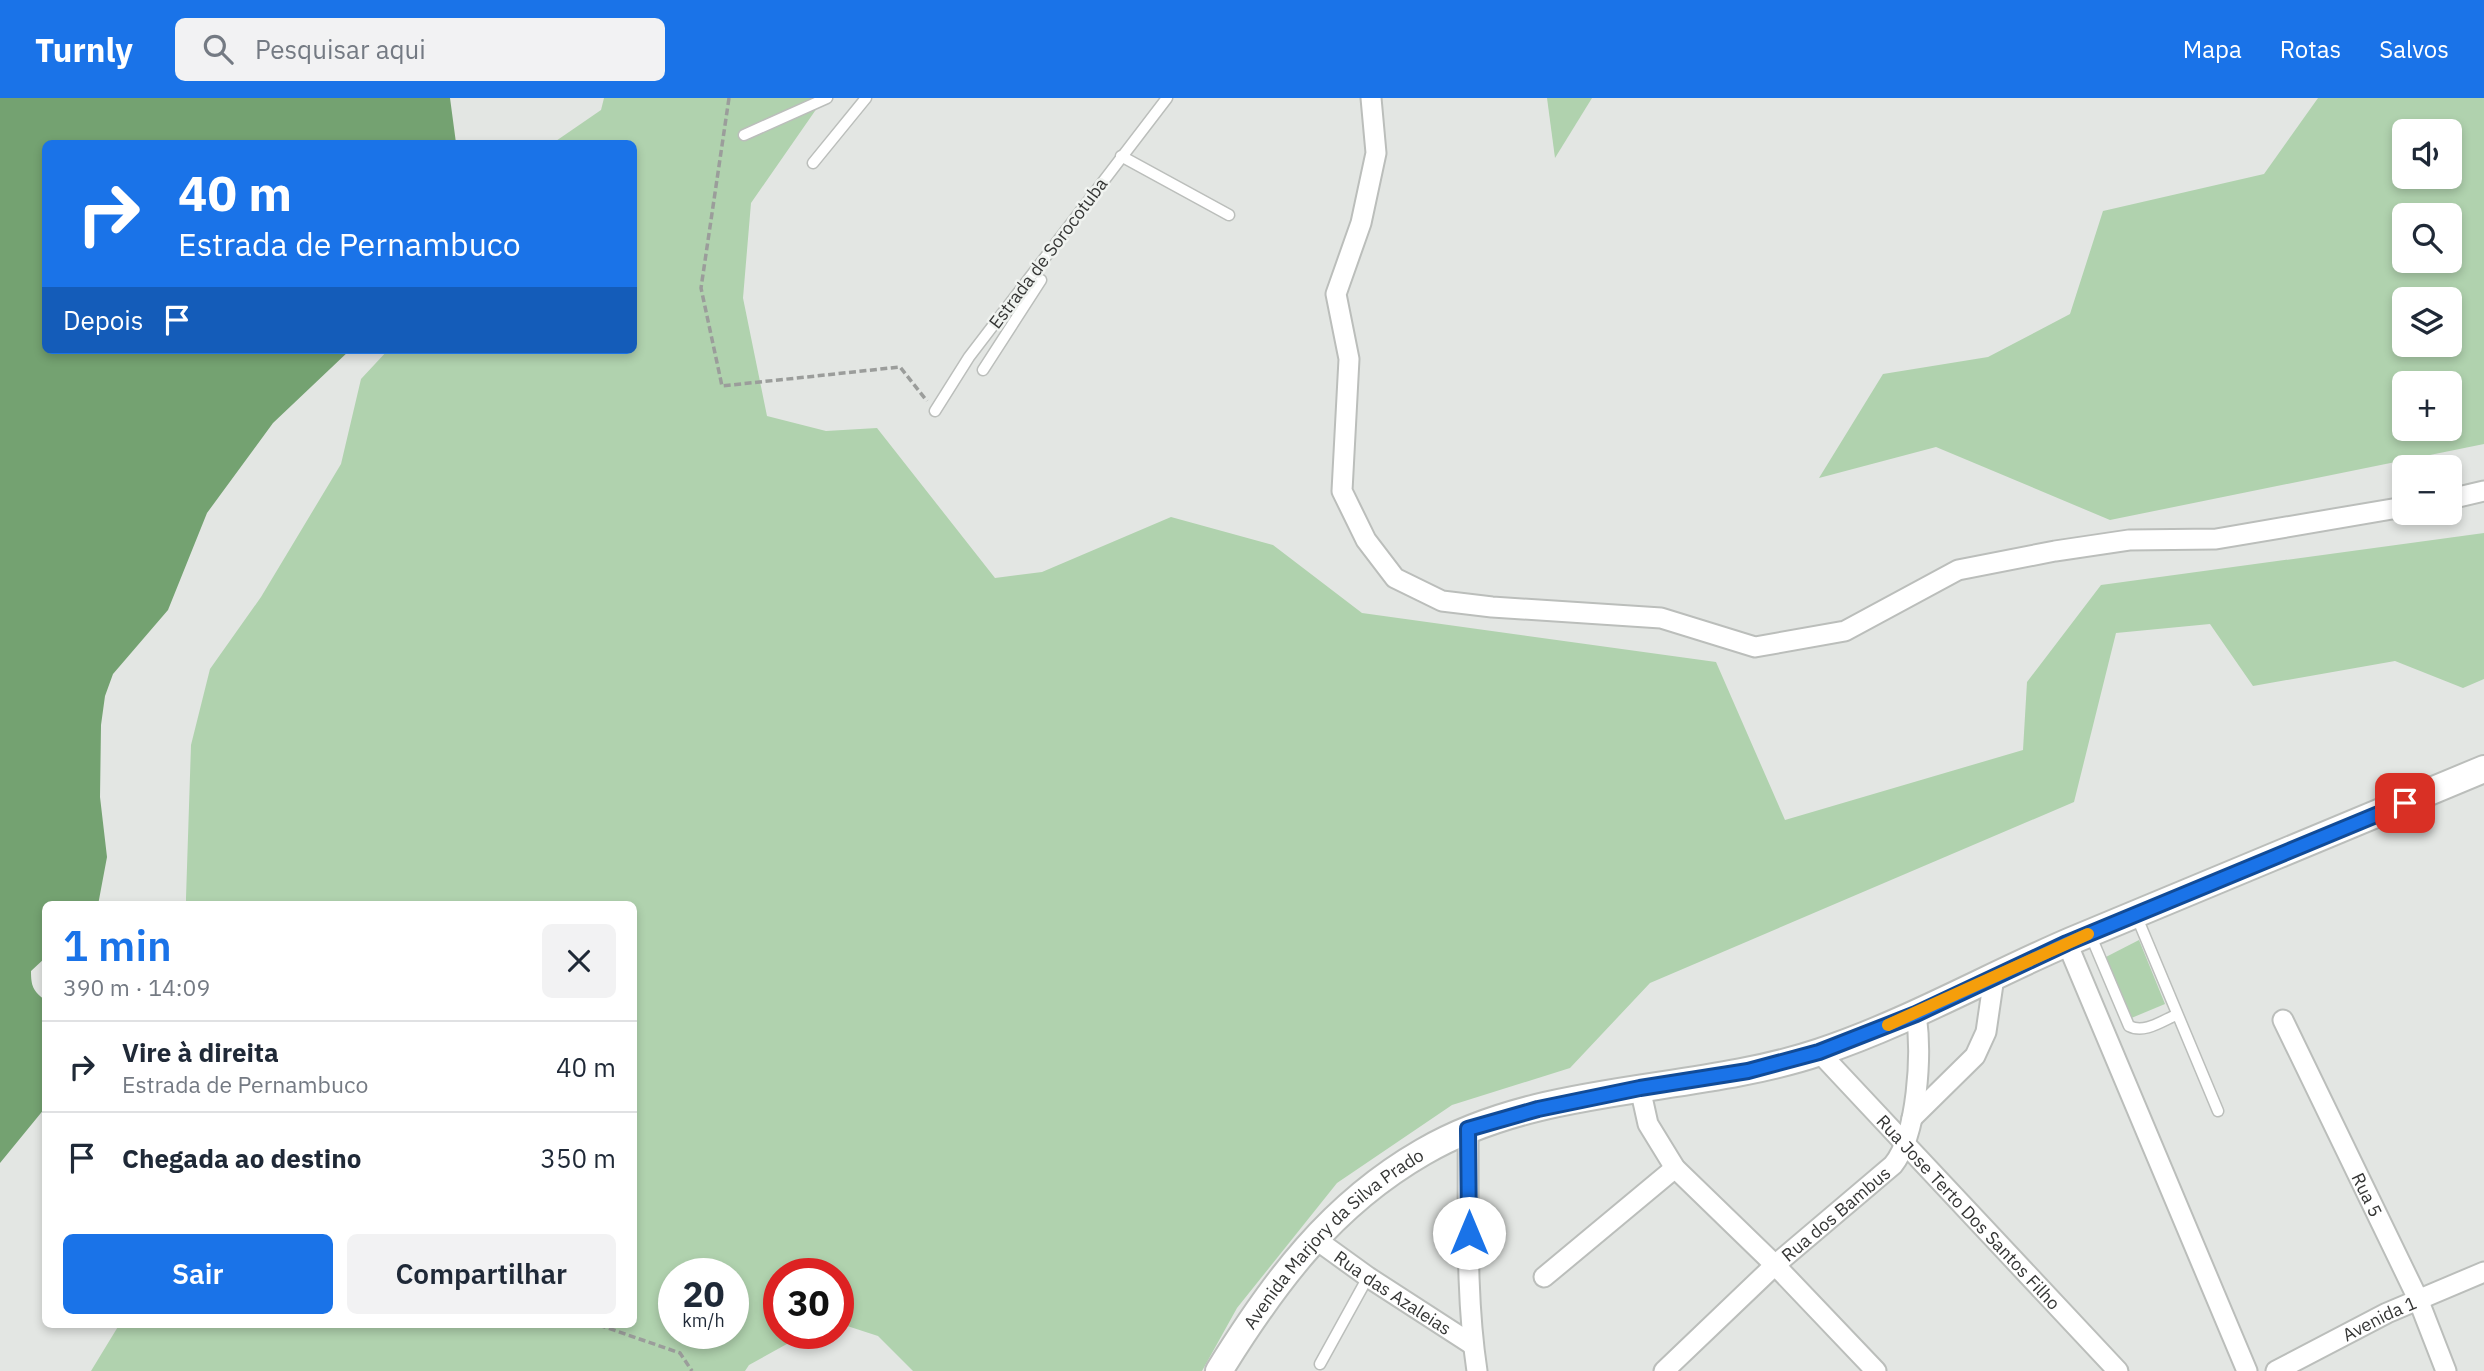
<!DOCTYPE html>
<html lang="pt">
<head>
<meta charset="utf-8">
<style>
  body { margin:0; font-family:"IBM Plex Sans",sans-serif; background:#f2f2f3; color:#1f2937; height:100vh; display:flex; flex-direction:column; font-size:26px; white-space:nowrap }
  * { box-sizing:border-box; margin:0 }
  p { font-size:23px; color:#747a83 }
  .icon { flex:none; width:38px; height:38px; fill:none; stroke:currentColor; stroke-width:2; stroke-linecap:round; stroke-linejoin:round }
  .map { position:relative; flex:1; overflow:hidden }
  .panel { position:absolute; left:42px; top:803px; width:595px; height:427px; display:flex; flex-direction:column; background:#fff; border-radius:10px; box-shadow:0 4px 10px #0003 }
  .panel>* { flex:none }
  .guide { position:absolute; left:42px; top:42px; width:595px; height:214px; border-radius:10px; box-shadow:0 4px 10px #0003; background:#1a73e8; color:#fff; overflow:hidden }
  .buttons { position:absolute; left:2392px; top:21px; display:grid; gap:14px }
  .buttons a { display:grid; place-items:center; width:70px; height:70px; border-radius:10px; background:#fff; box-shadow:0 4px 10px #0003; font-size:35px }
  .speed { position:absolute; left:658px; top:1160px; display:flex; gap:14px; font-size:35px; font-weight:700; text-align:center }
  .speed>* { display:grid; place-content:center; width:91px; height:91px; border-radius:50%; background:#fff; box-shadow:0 4px 10px #0003; line-height:1 }
  .speed small { font-size:18px; font-weight:400 }
  .speed .limit { border:10px solid #d22; background:#fff; color:#111 }
  .pin { position:absolute; display:grid; place-items:center; width:60px; height:60px; color:#fff; margin:-30px; border-radius:14px; box-shadow:0 4px 10px #0006 }
  .me { position:absolute; width:77px; margin:-38px; rotate:0deg; stroke-linejoin:round; filter:drop-shadow(0 0 5px #0008) }
  .turn { display:flex; align-items:center; gap:24px; height:147px; padding:0 21px; font-size:32px }
  .turn .icon { width:91px; height:91px; stroke-width:2.5 }
  .turn b { display:block; font-size:49px; line-height:60px }
  .then { display:flex; align-items:center; height:66px; padding:0 21px; background:#0003; gap:14px; font-size:26px }
  .round { display:grid; place-items:center; flex:none; width:74px; height:74px; border-radius:10px; background:#f2f2f3 }
  .summary { display:flex; align-items:center; justify-content:space-between; height:119px; padding:0 21px }
  h1 { font-size:42px; font-weight:600; line-height:52px; color:#1a73e8 }
  .action { display:flex; gap:14px; margin-top:auto; padding:14px 21px }
  .action a { flex:1; height:80px; border-radius:10px; background:#1a73e8; color:#fff; font-size:28px; font-weight:600; line-height:80px; text-align:center }
  .action a+a { background:#f2f2f3; color:#1f2937 }
  ul { padding:0; list-style:none }
  li { display:flex; align-items:center; gap:21px; height:91px; padding:0 21px; border-top:2px solid #e0e1e3 }
  li div { flex:1 }
  li b { display:block; font-size:26px }
  li em { font-style:normal }
  header { display:flex; align-items:center; gap:42px; box-sizing:border-box; height:98px; padding:0 35px; background:#1a73e8; color:#fff }
  header strong { font-size:33px }
  nav { display:flex; gap:38px; margin-inline-start:auto; font-size:24px }
  .search { width:490px; height:63px; background:#f2f2f3; display:flex; align-items:center; gap:18px; box-sizing:border-box; padding:0 24px; border-radius:10px; color:#747a83; font-size:26px }
  .map>svg:first-child { display:block }
  .green { fill:#b0d2ae; fill-rule:evenodd }
  .water { fill:#74a271 }
  .lines { fill:none; stroke-linecap:round; stroke-linejoin:round }
  .service-casing { stroke:#bbbebb; stroke-width:13 }
  .minor-casing { stroke:#bbbebb; stroke-width:23 }
  .secondary-casing { stroke:#bbbebb; stroke-width:30 }
  .path { stroke:#9b9d9b; stroke-width:3.5; stroke-dasharray:7 3.5; stroke-linecap:butt }
  .service { stroke:#fff; stroke-width:10 }
  .minor { stroke:#fff; stroke-width:19 }
  .secondary { stroke:#fff; stroke-width:26 }
  .route-casing { stroke:#114b97; stroke-width:18 }
  .route { stroke:#1a73e8; stroke-width:12 }
  .slow { stroke:#f59e0b; stroke-width:12 }
  .labels { text-anchor:middle; dominant-baseline:central; stroke-width:5; stroke-linejoin:round; paint-order:stroke }
  .street-label { font-size:18px; fill:#353635; stroke:#f0f3f0 }
</style>
</head>
<body>
<header>
<strong>Turnly</strong>
<div class="search"><svg class="icon" aria-label="search" viewBox="0 0 24 24"><circle cx="10" cy="10" r="6"/><path d="M15 15l6 6"/></svg>Pesquisar aqui</div>
<nav><a>Mapa</a><a>Rotas</a><a>Salvos</a></nav>
</header>
<div class="map">
<svg width="2484" height="1273" viewBox="0 0 2484 1273">
  <rect width="100%" height="100%" fill="#e3e6e3"/>
  <g class="green">
    <path d="M 604,0 L 824,0 L 751,105 L 743,200 L 767,318 L 826,333 L 877,330 L 995,480 L 1042,474 L 1171,419 L 1273,447 L 1362,515 L 1716,564 L 1785,722 L 2023,652 L 2027,584 L 2101,487 L 2484,435 L 2484,581 L 2463,590 L 2395,563 L 2253,588 L 2210,526 L 2116,535 L 2074,704 L 1650,885 L 1570,970 L 1452,1007 L 1337,1085 L 1237,1210 L 1202,1273 L 913,1273 L 878,1238 L 838,1225 L 838,1176 L 779,1176 L 779,1236 L 805,1236 L 749,1267 L 745,1273 L 91,1273 L 119,1227 L 634,1227 L 634,807 L 186,807 L 186,800 L 191,647 L 210,571 L 261,499 L 341,366 L 361,281 L 388,252 L 634,252 L 634,46 L 553,45 L 601,12 ZM 674,1176 L 733,1176 L 733,1236 L 674,1236 Z"/>
    <polygon points="1547,0 1592,0 1555,60"/>
    <path d="M 2318,0 L 2484,0 L 2484,346 L 2110,422 L 1936,349 L 1819,380 L 1883,276 L 1988,259 L 2070,216 L 2103,113 L 2264,76 ZM 2404,33 L 2450,33 L 2450,79 L 2404,79 ZM 2404,117 L 2450,117 L 2450,163 L 2404,163 ZM 2404,201 L 2450,201 L 2450,247 L 2404,247 ZM 2404,285 L 2450,285 L 2450,331 L 2404,331 Z"/>
    <polygon points="2139,842 2165,906 2129,921 2102,861"/>
  </g>
  <path class="water" d="M 0,0 L 450,0 L 456,45 L 46,46 L 46,252 L 350,252 L 273,325 L 207,415 L 168,512 L 113,576 L 105,598 L 101,627 L 100,699 L 107,759 L 98,807 L 46,807 L 45,860 L 31,873 C 31,888 33,893 45,902 L 45,1010 L 0,1065 Z"/>
  <g class="lines">
    <g class="service-casing">
      <g id="service">
        <polyline points="744,37 827,0"/>
        <polyline points="1121,58 1229,117"/>
        <polyline points="813,65 866,0"/>
        <polyline points="983,272 1041,182"/>
        <polyline points="935,313 969,259 1167,0"/>
        <polyline points="2136,817 2218,1013"/>
        <path d="M 2090,836 L 2129,928 C 2144,936 2162,923 2176,917"/>
        <polyline points="1320,1266 1368,1179"/>
      </g>
    </g>
    <g class="minor-casing">
      <g id="minor">
        <polyline points="1371,0 1376,55 1361,125 1336,196 1349,261 1342,393 1366,442 1395,480 1442,503 1492,509 1661,520 1755,549 1845,533 1958,472 2055,453 2129,442 2216,441 2404,409"/>
        <polyline points="2450,401 2484,393"/>
        <polyline points="2067,845 2247,1273"/>
        <path id="s1" d="M 2283,922 L 2418,1201 L 2446,1273"/>
        <path id="s2" d="M 1819,954 L 2118,1273"/>
        <polyline points="1640,990 1648,1026 1675,1070 1775,1167 1876,1273"/>
        <polyline points="1912,1020 1975,958 1986,934 1994,879"/>
        <path d="M 1468,1031 C 1469,1111 1465,1194 1477,1273"/>
        <path id="s3" d="M 1314,1140 L 1368,1179 L 1473,1247"/>
        <polyline points="1544,1179 1675,1070"/>
        <path id="s4" d="M 1664,1273 L 1775,1167 L 1893,1067 C 1918,1036 1922,955 1916,916"/>
        <path id="s5" d="M 2276,1273 L 2387,1215 L 2484,1174"/>
      </g>
    </g>
    <g class="secondary-casing">
      <g id="secondary">
        <path id="s6" d="M 1219,1273 C 1274,1184 1331,1107 1423,1054 C 1543,984 1692,997 1820,954 C 1907,925 1987,879 2071,843 C 2208,785 2347,729 2484,671"/>
      </g>
    </g>
    <g class="path">
      <polyline points="729,0 701,190 722,288 900,269 927,303"/>
      <polyline points="599,1227 680,1255 692,1273"/>
    </g>
    <use href="#service" class="service"/>
    <use href="#minor" class="minor"/>
    <use href="#secondary" class="secondary"/>
  </g>
  <g class="lines">
    <g class="route-casing">
      <polyline id="route" points="1469,1135 1468,1031 1538,1011 1640,990 1748,973 1819,954 1916,916 2067,845 2405,705"/>
    </g>
    <use href="#route" class="route"/>
    <polyline class="slow" points="1888,927 2088,836"/>
  </g>
  <g class="labels">
    <g class="street-label">
      <text transform="translate(1048 155) rotate(-53)">Estrada de Sorocotuba</text>
      <text stroke="none"><textPath href="#s1" startOffset="194">Rua 5</textPath></text>
      <text stroke="none"><textPath href="#s2" startOffset="219">Rua Jose Terto Dos Santos Filho</textPath></text>
      <text stroke="none"><textPath href="#s4" startOffset="233">Rua dos Bambus</textPath></text>
      <text stroke="none"><textPath href="#s6" startOffset="177">Avenida Marjory da Silva Prado</textPath></text>
      <text stroke="none"><textPath href="#s3" startOffset="96">Rua das Azaleias</textPath></text>
      <text stroke="none"><textPath href="#s5" startOffset="116">Avenida 1</textPath></text>
    </g>
  </g>
</svg>
<div class="buttons">
<a><svg class="icon" aria-label="sound" viewBox="0 0 24 24"><path d="M4 9h4l5-4v14l-5-4H4zM17 9q2 3 0 6"/></svg></a>
<a><svg class="icon" aria-label="search" viewBox="0 0 24 24"><circle cx="10" cy="10" r="6"/><path d="M15 15l6 6"/></svg></a>
<a><svg class="icon" aria-label="layers" viewBox="0 0 24 24"><path d="M12 4l9 5-9 5-9-5zM3 14l9 5 9-5"/></svg></a>
<a>+</a>
<a>−</a>
</div>
<div class="speed"><div>20<small>km/h</small></div><div class="limit">30</div></div>
<div class="pin" style="left:2405px;top:705px;background:#d93025"><svg class="icon" aria-label="arrive" viewBox="0 0 24 24"><path d="M6 21V4h12l-3 4 3 4H6"/></svg></div>
<svg class="me" style="left:1469px;top:1135px" viewBox="-20 -20 40 40"><circle r="19" fill="#fff"/><path d="M0-13L10 11 0 6-10 11z" fill="#1a73e8"/></svg>
<div class="guide">
<div class="turn"><svg class="icon" aria-label="right" viewBox="0 0 24 24"><path d="M7 20v-9h11M14 6l5 5-5 5"/></svg><div><b>40 m</b>Estrada de Pernambuco</div></div>
<div class="then">Depois<svg class="icon" aria-label="arrive" viewBox="0 0 24 24"><path d="M6 21V4h12l-3 4 3 4H6"/></svg></div>
</div>
<section class="panel">
<div class="summary"><div><h1>1 min</h1><p>390 m · 14:09</p></div><a class="round"><svg class="icon" aria-label="close" viewBox="0 0 24 24"><path d="M6 6l12 12M18 6L6 18"/></svg></a></div>
<ul>
<li><svg class="icon" aria-label="right" viewBox="0 0 24 24"><path d="M7 20v-9h11M14 6l5 5-5 5"/></svg><div><b>Vire à direita</b><p>Estrada de Pernambuco</p></div><em>40 m</em></li>
<li><svg class="icon" aria-label="arrive" viewBox="0 0 24 24"><path d="M6 21V4h12l-3 4 3 4H6"/></svg><div><b>Chegada ao destino</b></div><em>350 m</em></li>
</ul>
<div class="action"><a>Sair</a><a>Compartilhar</a></div>
</section>
</div>
</body>
</html>
